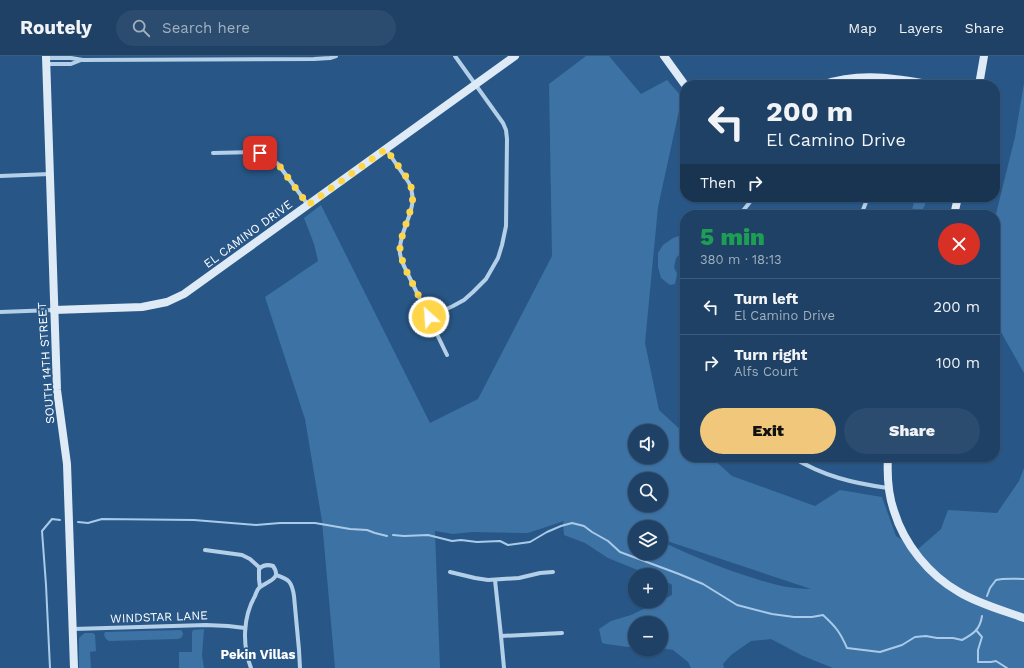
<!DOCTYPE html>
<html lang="en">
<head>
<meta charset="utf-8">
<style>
  body { margin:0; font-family:"Work Sans",sans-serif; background:#2b4c6e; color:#f1f3f6; height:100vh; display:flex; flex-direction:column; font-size:15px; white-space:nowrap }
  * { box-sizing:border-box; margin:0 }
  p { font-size:13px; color:#a1afbf }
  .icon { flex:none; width:22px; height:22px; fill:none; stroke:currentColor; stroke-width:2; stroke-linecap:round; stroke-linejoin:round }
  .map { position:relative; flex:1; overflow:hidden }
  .panel { position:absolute; left:680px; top:154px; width:320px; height:252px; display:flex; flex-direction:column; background:#1e4165; border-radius:16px; box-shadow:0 1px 3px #0004,0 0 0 1px #3c5a79 }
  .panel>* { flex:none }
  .banner { position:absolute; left:680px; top:24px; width:320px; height:122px; border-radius:16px; box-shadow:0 1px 3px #0004,0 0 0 1px #3c5a79; background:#1e4165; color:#f1f3f6; overflow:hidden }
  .controls { position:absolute; left:628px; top:368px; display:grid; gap:8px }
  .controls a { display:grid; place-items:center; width:40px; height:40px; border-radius:50%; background:#1e4165; box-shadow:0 1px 3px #0004,0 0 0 1px #3c5a79; font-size:20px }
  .pin { position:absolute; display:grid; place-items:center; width:34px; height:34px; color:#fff; margin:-17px; border-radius:8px; box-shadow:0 2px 6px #0006 }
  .me { position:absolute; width:44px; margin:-22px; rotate:334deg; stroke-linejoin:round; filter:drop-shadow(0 0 3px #0008) }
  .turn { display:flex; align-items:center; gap:14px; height:84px; padding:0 20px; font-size:18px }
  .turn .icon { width:52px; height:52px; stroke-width:2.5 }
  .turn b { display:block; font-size:28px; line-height:34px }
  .then { display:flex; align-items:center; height:38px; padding:0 20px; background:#0003; gap:8px; font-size:15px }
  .round { display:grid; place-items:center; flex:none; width:42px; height:42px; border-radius:21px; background:#2b4c6e }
  .summary { display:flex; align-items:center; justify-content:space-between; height:68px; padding:0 20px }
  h1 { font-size:24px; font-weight:800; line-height:30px; color:#1e9e55 }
  .primary-button { display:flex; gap:8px; margin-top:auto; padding:8px 20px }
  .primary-button a { flex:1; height:46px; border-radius:24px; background:#f0c77b; color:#111; font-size:16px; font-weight:800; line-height:46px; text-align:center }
  .primary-button a+a { background:#2b4c6e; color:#f1f3f6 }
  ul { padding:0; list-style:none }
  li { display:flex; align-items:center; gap:12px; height:56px; padding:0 20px; border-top:1px solid #3c5a79 }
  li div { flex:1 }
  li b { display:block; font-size:15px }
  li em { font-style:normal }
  header { display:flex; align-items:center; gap:24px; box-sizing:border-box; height:56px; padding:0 20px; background:#1e4165; border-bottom:1px solid #3c5a79 }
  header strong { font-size:19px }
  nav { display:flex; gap:22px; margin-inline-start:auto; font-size:14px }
  .search { width:280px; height:36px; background:#2b4c6e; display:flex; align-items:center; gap:10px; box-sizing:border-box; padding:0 14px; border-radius:22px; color:#a1afbf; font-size:15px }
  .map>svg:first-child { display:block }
  .green { fill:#3d72a4; fill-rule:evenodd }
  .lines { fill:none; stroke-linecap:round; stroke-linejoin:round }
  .stream { stroke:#a9cae9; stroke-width:2 }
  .street { stroke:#b4cfe8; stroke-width:4 }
  .secondary { stroke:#deebf7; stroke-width:8 }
  .route { stroke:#ffd54a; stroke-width:7; stroke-dasharray:0 12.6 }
  .labels { text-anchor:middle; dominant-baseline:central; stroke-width:3.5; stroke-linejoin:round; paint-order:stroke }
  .street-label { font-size:12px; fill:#fff; stroke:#285787 }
  .neighbourhood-label { font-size:13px; font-weight:bold; fill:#fff; stroke:#285787 }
</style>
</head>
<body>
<header>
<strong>Routely</strong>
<div class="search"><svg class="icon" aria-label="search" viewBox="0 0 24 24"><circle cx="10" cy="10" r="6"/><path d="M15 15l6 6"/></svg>Search here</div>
<nav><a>Map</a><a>Layers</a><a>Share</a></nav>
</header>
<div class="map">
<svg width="1024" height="612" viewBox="0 0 1024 612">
  <rect width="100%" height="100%" fill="#285787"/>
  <g class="green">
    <path d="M 586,0 L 609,0 L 641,38 L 667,24 L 682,41 L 658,151 L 645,287 L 659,354 L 685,378 L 685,401 L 711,401 L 732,420 L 815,450 L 840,434 L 882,441 L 896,480 L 917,494 L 941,473 L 948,454 L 997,457 L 1019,425 L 1024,412 L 1024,612 L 833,612 L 803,600 L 771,583 L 751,585 L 731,599 L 723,608 L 724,612 L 691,612 L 688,606 L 673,594 L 661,592 L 661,567 L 635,567 L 635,591 L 628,591 L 606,588 L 602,587 L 599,573 L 611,565 L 631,559 L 672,539 L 672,529 L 661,522 L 661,519 L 651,519 L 635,513 L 608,502 L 585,487 L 564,479 L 563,467 L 564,465 L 528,477 L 473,476 L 453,478 L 435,475 L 440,612 L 335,612 L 322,465 L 305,363 L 265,241 L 318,205 L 314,188 L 304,162 L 321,149 L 430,367 L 478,343 L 552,200 L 549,28 ZM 635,375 L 661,375 L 661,401 L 635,401 ZM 635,423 L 661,423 L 661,449 L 635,449 ZM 635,471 L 661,471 L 661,483 L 811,533 C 788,533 771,528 750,521 C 719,511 690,499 661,485 L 661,497 L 635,497 Z"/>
    <polygon points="1024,27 1024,317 1001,276 995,267 995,162 1015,81"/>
    <path d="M 915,141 L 927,141 C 926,148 923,153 919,159 L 911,159 Z"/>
    <polygon points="685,178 685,197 682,196 676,202 674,211 677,218 675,228 670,229 661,222 658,211 658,197 663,189 673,182"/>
    <polygon points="204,573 202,599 204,612 179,612 179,596 192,596 192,577 193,574"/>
    <path d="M 181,574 L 183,577 C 183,580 181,583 177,583 L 109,585 L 106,583 L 104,579 L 105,576 Z"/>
    <polygon points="85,577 93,577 95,579 96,595 90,596 91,612 79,612 79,582 82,579"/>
  </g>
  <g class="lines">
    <g class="stream">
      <polyline points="78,466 88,467 102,463 194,464 256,469 280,467 315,467 350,473 367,474 375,477 387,480"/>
      <path d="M 393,479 L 404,480 L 428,479 L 452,485 L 461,484 L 477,486 L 500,485 L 508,489 L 530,486 L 547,476 L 561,470 L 572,467 L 584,470 L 592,476 L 608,485 L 620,496 L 679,518 L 703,528 L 737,549 L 772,558 L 794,561 L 812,561 L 823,559 C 836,571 840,576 847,592 L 880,596 L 902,589 L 915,581 L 926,580 L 937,582 L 953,582 L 962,584 C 973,578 980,574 982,560"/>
      <path d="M 987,540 L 990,532 L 996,524 C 1005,522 1014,523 1024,523"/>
      <polyline points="976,574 982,581 978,594 978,606 991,606 996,605 1007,612"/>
      <polyline points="50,612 46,529 42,475 52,463 60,464"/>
    </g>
    <g class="street">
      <polyline points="46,2 71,2 83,4 314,3 330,2 336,0"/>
      <polyline points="46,8 71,8 81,4"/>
      <path d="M 386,93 L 409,127 C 420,151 402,168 400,191 C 399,198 401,204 404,210 L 447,299"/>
      <polyline points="213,97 256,96 268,100 278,108 308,149"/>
      <polyline points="0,120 50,118"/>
      <polyline points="742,156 754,141"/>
      <polyline points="861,159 868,141"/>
      <polyline points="0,256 54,254"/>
      <polyline points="429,261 453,250 464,244 473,236 486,223 498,202 502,189 506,170 507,83 506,74 503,67 455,0"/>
      <path d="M 792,401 C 823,420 852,427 888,432"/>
      <polyline points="977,403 978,401"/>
      <polyline points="205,494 242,499 250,503 260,512"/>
      <polyline points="450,516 475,522 488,524 519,522 540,517 553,516"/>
      <path d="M 276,519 C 289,523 292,526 294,540 L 299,594 L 300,612"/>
      <polyline points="495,524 501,580 504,612"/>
      <polyline points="73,573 206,569 228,570 245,572"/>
      <polyline points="501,580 562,577"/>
      <path d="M 251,612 C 242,589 243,561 255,540 C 256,537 257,534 259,532 C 266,525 283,524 273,510 C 267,508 263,509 259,513 L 259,523 L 260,531"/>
    </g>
    <g class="secondary">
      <polyline points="46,0 57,334 67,408 74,612"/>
      <polyline points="664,0 685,29"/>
      <path d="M 822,29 C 859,16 895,22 933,29"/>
      <polyline points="979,29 984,0"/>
      <polyline points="954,159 958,141"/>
      <polyline points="54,254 142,251 167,246 184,238 515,0"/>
      <path d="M 888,401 C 887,419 888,438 894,455 C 904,488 929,519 959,536 C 979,548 1002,554 1024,562"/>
    </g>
  </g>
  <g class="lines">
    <polyline class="route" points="260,97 268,100 278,108 308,149 386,93 407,122 411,131 413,139 412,149 400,187 400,196 404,210 429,261"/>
  </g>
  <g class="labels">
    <g class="street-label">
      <text transform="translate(248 178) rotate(-36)">EL CAMINO DRIVE</text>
      <text transform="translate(46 307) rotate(-94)">SOUTH 14TH STREET</text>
      <text transform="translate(159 561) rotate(-2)">WINDSTAR LANE</text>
    </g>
    <g class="neighbourhood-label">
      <text x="258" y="598">Pekin Villas</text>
    </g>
  </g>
</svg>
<div class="controls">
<a><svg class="icon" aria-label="sound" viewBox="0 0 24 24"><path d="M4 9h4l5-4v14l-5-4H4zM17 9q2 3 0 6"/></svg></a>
<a><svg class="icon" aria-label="search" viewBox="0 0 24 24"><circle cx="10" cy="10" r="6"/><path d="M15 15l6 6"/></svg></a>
<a><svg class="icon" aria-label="layers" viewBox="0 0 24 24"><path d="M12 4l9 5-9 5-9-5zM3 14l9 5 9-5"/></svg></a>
<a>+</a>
<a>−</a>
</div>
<div class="pin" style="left:260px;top:97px;background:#d93025"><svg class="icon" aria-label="arrive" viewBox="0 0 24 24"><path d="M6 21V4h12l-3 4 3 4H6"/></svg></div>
<svg class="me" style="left:429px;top:261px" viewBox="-20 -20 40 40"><circle r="17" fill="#ffd54a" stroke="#fff" stroke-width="3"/><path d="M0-11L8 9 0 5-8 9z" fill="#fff"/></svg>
<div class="banner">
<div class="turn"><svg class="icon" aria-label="left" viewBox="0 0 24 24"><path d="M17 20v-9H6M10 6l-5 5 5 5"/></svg><div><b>200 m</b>El Camino Drive</div></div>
<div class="then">Then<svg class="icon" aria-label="right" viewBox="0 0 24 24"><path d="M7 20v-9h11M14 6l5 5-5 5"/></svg></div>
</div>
<section class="panel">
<div class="summary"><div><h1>5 min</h1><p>380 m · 18:13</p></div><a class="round" style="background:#d93025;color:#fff"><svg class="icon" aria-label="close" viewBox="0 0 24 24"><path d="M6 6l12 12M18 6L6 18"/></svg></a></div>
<ul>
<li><svg class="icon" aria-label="left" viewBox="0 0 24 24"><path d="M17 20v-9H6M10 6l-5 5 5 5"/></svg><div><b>Turn left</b><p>El Camino Drive</p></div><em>200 m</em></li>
<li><svg class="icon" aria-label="right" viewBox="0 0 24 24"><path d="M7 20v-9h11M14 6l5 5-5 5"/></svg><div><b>Turn right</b><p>Alfs Court</p></div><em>100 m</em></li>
</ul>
<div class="primary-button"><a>Exit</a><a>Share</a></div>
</section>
</div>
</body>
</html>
